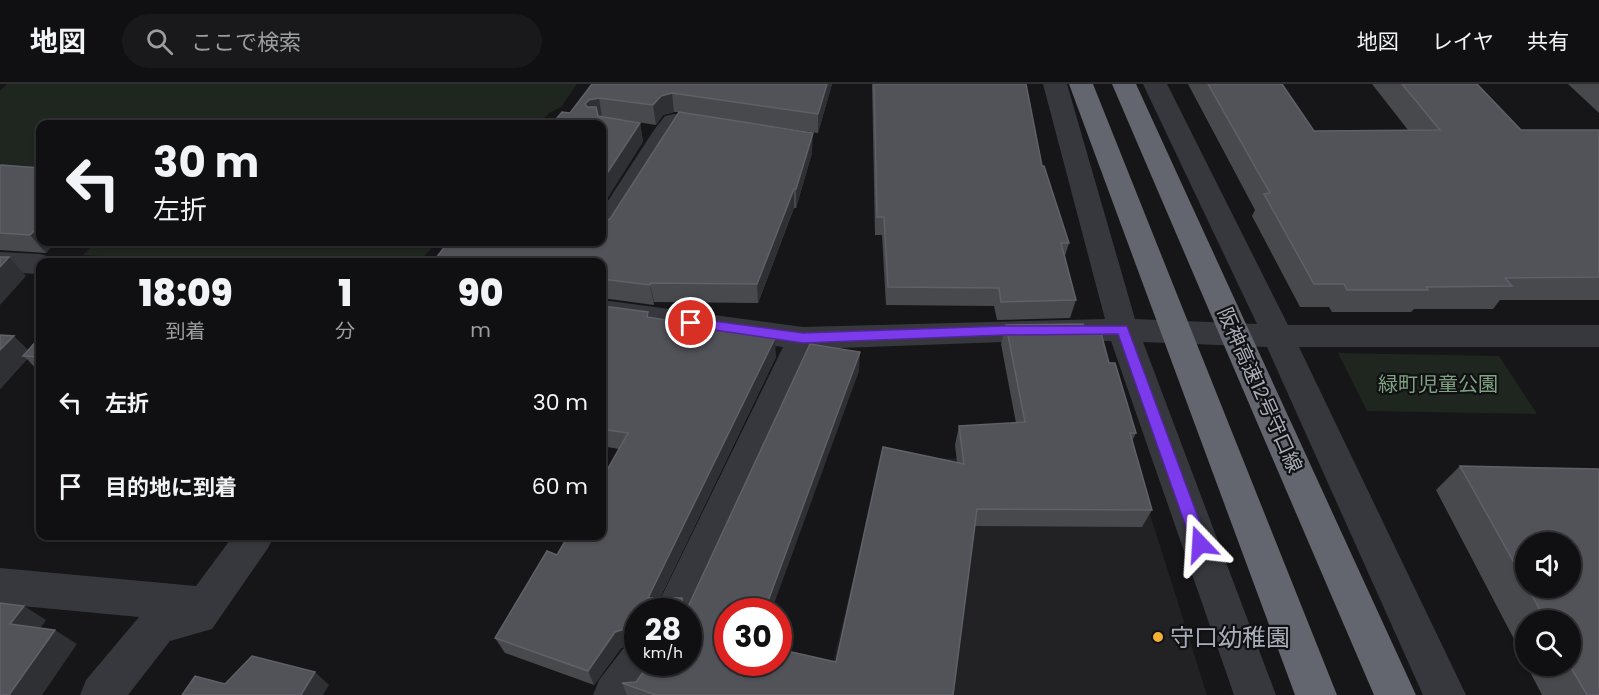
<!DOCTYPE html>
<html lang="ja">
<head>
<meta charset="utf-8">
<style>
  body { margin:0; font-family:Poppins,"Noto Sans JP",sans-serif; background:#19191b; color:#f1f3f6; height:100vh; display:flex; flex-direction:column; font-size:22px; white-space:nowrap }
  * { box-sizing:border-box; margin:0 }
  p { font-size:20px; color:#9c9d9f }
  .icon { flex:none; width:33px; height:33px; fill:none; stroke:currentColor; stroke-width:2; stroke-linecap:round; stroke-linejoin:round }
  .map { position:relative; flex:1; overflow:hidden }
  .side { position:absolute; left:36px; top:174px; width:570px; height:282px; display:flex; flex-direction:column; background:#101012; border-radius:12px; box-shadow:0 2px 4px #0004,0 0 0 2px #303032 }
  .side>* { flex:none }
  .hud { position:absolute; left:36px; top:36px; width:570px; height:126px; border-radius:12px; box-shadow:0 2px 4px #0004,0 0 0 2px #303032; background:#101012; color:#f1f3f6; overflow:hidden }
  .controls { position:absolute; left:1515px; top:448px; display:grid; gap:12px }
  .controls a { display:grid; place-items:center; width:66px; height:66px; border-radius:50%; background:#101012; box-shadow:0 2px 4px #0004,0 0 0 2px #303032; font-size:30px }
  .speed { position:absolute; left:624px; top:514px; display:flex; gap:12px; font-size:30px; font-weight:700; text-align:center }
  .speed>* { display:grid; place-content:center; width:78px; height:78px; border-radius:50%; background:#101012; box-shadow:0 2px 4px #0004,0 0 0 2px #303032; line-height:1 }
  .speed small { font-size:15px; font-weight:400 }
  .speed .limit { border:9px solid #d22; background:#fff; color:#111 }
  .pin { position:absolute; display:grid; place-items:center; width:51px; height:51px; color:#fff; margin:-26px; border:3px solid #fff; border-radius:50%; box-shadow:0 2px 6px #0007 }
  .me { position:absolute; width:66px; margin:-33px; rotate:340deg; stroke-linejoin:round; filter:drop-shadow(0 0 4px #0008) }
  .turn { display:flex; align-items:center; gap:21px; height:126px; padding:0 18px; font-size:27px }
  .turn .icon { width:78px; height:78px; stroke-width:2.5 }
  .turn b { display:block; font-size:42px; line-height:51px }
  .eta { display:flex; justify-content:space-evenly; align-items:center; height:102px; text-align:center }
  .eta b { font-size:36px; font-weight:800; line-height:42px }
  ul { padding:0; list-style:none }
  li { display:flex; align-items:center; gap:18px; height:84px; padding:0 18px }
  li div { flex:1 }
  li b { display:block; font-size:22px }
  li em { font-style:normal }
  header { display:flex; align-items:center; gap:36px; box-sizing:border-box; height:84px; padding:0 30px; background:#101012; border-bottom:2px solid #303032 }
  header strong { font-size:28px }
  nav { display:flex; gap:33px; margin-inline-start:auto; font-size:21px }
  .search { width:420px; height:54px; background:#19191b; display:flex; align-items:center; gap:15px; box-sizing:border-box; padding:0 21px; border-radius:33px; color:#9c9d9f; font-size:22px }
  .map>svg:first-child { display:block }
  .built { fill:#222225 }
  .green { fill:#1e261f }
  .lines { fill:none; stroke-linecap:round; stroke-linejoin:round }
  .minor { fill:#37383d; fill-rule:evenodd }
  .highway { fill:#63666e; fill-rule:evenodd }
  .wall { fill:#47494d; fill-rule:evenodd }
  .shaded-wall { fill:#2f3033 }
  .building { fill:#525359; stroke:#5f6168; stroke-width:1.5 }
  .route { fill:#7c3aed; stroke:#51269a; stroke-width:1.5 }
  .poi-dot { fill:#f2b134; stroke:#111113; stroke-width:2 }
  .labels { text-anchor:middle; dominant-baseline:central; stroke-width:4.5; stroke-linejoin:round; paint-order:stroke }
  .park-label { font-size:20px; fill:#7fa381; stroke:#111113 }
  .street-label { font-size:20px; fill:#a8adb8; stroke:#111113 }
  .near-poi-label { font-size:24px; fill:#a8adb8; stroke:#111113; text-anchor:start }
</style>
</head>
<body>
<header>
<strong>地図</strong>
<div class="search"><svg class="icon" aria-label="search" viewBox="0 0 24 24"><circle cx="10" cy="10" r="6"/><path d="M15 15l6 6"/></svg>ここで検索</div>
<nav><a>地図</a><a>レイヤ</a><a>共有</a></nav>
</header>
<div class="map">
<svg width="1599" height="611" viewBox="0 0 1599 611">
  <rect width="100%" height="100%" fill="#161618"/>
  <polygon class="built" points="1132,373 1207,611 825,611 882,375"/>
  <g class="green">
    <polygon points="7,0 577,0 561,23 549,29 539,40 40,40 40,96 0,95 0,7"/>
    <polygon points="96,158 437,158 419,178 191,178 83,171"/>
    <polygon points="1338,269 1499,272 1537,330 1367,327"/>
  </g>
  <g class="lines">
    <g class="minor">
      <polygon points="1043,0 1067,0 1135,235 1257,240 1143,0 1167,0 1288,241 1599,241 1599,263 1299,263 1466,611 1423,611 1267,263 1143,258 1276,611 1234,611 1111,257 1003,258 814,265 688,540 688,528 654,528 783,263 602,238 602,216 803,243 1105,235"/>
      <polygon points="674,30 720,37 723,42 720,47 711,49 680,45 612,153 602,156 602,126 654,46 665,32"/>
      <polygon points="0,168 40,170 50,173 54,178 40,178 40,190 0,188"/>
      <polygon points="233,452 274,452 268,464 212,545 170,557 128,611 80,611 86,596 139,533 0,520 0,484 196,502"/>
      <polygon points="638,559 638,579 659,579 653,593 640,611 593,611 599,596 623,565"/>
    </g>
    <g class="highway">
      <polygon points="1069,0 1093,0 1337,611 1295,611"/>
      <polygon points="1112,0 1136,0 1416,611 1374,611"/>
    </g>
  </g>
  <g class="wall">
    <polygon points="592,0 832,0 818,49 695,31 812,69 796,124 794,124 758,219 654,218 654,221 602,214 602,178 438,178 436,174 602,158 610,135 679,28 674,28 663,31 656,41 605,33 640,39 643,58 570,29"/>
    <polygon points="872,0 1026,0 1042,82 1069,159 1065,172 1076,216 1070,234 997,236 994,222 886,221 882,151 875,151"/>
    <polygon points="1188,0 1282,0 1314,47 1408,46 1372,0 1477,0 1521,46 1599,46 1599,216 1500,216 1493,225 1414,225 1411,228 1332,228 1329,223 1300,223 1252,132 1255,126"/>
    <polygon points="1568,0 1599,0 1599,29"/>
    <polygon points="0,82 40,84 40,158 87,158 80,164 52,162 46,169 0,166"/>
    <polygon points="602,222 649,233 776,273 660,514 684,525 687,525 859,287 728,579 836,578 957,378 955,361 959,342 1016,339 1001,260 1006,241 1085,249 1109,279 1136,349 1132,357 1152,426 1142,443 975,442 953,611 627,611 622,599 636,598 688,579 638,528 638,569 635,559 621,564 594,601 505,569 495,554 557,471 619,365 602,362"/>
    <polygon points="0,251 28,266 40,253 40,289 27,275 0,305"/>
    <path d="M 1460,382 L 1599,385 L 1599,611 L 1542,611 L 1527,582 L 1570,582 L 1570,537 L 1526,537 L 1526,578 L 1436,406 ZM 1526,459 L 1570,459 L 1570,504 L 1526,504 Z"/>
  </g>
  <g class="shaded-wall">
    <polygon points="827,0 832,0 818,49 818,30"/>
    <polygon points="672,9 674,28 663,31 656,41 653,21 661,12"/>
    <polygon points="599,14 602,33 593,35 585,20 589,16"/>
    <polygon points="640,39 643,58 602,123 602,97"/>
    <polygon points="813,49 812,69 796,124 796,105"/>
    <polygon points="794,105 794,124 758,219 757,200"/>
    <polygon points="37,144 40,148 40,158 48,158 52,162 46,169 30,151"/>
    <polygon points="75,158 87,158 80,164"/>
    <polygon points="9,173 26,192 0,221 0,183"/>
    <polygon points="650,199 654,218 654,221 650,201"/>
    <polygon points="14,252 32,270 23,272 27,275 0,305 0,266"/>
    <polygon points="775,254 776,273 653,528 648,514"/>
    <polygon points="860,268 859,287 771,528 764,528"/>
    <polygon points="24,522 46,536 33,555 10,540"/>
    <polygon points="634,542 638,558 621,564 594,601 588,587 615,548"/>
    <polygon points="55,546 77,560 42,611 9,611"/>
    <polygon points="315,588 329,601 323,611 301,611"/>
  </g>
  <g class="building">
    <polygon points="592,0 827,0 818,30 672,9 661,12 653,21 599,14 589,16 585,20 587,23 596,23 598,32 640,39 602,97 602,40 552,40 562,28 570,29"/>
    <polygon points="874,0 1026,0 1042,82 1044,82 1069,159 1061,159 1076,216 1001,218 999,204 888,203 884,133 877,133"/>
    <polygon points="1208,0 1282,0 1314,47 1440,46 1402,0 1477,0 1521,46 1599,46 1599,193 1505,194 1512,202 1426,203 1428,206 1347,206 1344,200 1314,200 1264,110 1270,109"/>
    <polygon points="679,28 813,49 796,105 794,105 757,200 650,199 650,201 602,195 602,178 437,178 440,175 436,174 446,161 453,160 455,158 602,158 602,138 610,135"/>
    <polygon points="1,81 40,84 40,144 37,144 30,151 0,149 0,82"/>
    <polygon points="0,173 9,173 0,183"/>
    <polygon points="602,222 648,228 647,233 775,254 648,514 682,514 682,524 687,525 810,260 860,268 764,528 728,528 728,579 778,579 778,565 836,578 883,363 964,380 959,342 1025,338 1006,241 1083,240 1085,249 1101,249 1109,279 1115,279 1136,349 1130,349 1152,426 977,425 953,611 656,611 622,599 636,598 650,579 688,579 688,528 638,528 638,562 635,562 634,542 615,548 588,587 495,554 547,467 557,471 568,452 602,452 602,395 628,349 602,345"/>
    <polygon points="0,251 14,252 0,266"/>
    <polygon points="40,253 40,273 23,272"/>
    <polygon points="1460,382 1599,385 1599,611 1587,611 1570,582 1570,537 1546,537 1528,504 1570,504 1570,459 1526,459 1526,500"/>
    <polygon points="0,519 24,522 10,540 55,546 9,611 0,611"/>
    <polygon points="252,572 315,588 301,611 182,611 195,592 225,600"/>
  </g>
  <polygon class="route" points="691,234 803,249 1003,242 1127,242 1208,460 1206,465 1200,467 1195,465 1192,460 1118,250 1003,251 803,259 687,242 685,239 687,235"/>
  <circle class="poi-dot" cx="1158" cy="553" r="6"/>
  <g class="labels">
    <g class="park-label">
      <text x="1438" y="300">緑町児童公園</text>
    </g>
    <g class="street-label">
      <text transform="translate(1260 306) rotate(66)">阪神高速12号守口線</text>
    </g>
    <g class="near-poi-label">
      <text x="1170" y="553">守口幼稚園</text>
    </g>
  </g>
</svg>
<div class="controls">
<a><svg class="icon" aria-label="sound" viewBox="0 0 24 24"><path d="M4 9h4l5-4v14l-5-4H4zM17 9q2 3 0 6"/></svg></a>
<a><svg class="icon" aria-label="search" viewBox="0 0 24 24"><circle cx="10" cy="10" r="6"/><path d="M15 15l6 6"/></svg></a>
</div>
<div class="speed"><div>28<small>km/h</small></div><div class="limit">30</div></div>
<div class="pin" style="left:691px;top:239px;background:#d93025"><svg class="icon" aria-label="arrive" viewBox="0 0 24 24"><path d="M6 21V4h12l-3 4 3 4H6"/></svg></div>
<svg class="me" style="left:1200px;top:460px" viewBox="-20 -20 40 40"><path d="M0-17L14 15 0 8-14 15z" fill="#7c3aed" stroke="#fff" stroke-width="4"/></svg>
<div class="hud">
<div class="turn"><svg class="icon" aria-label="left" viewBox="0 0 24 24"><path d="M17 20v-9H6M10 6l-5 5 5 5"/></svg><div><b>30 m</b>左折</div></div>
</div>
<section class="side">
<div class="eta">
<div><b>18:09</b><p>到着</p></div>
<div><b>1</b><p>分</p></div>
<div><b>90</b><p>m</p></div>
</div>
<ul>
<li><svg class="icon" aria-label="left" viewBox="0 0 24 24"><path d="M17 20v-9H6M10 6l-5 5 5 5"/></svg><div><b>左折</b></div><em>30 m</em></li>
<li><svg class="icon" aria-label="arrive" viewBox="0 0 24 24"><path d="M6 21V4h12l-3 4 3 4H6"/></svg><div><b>目的地に到着</b></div><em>60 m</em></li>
</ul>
</section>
</div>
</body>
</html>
